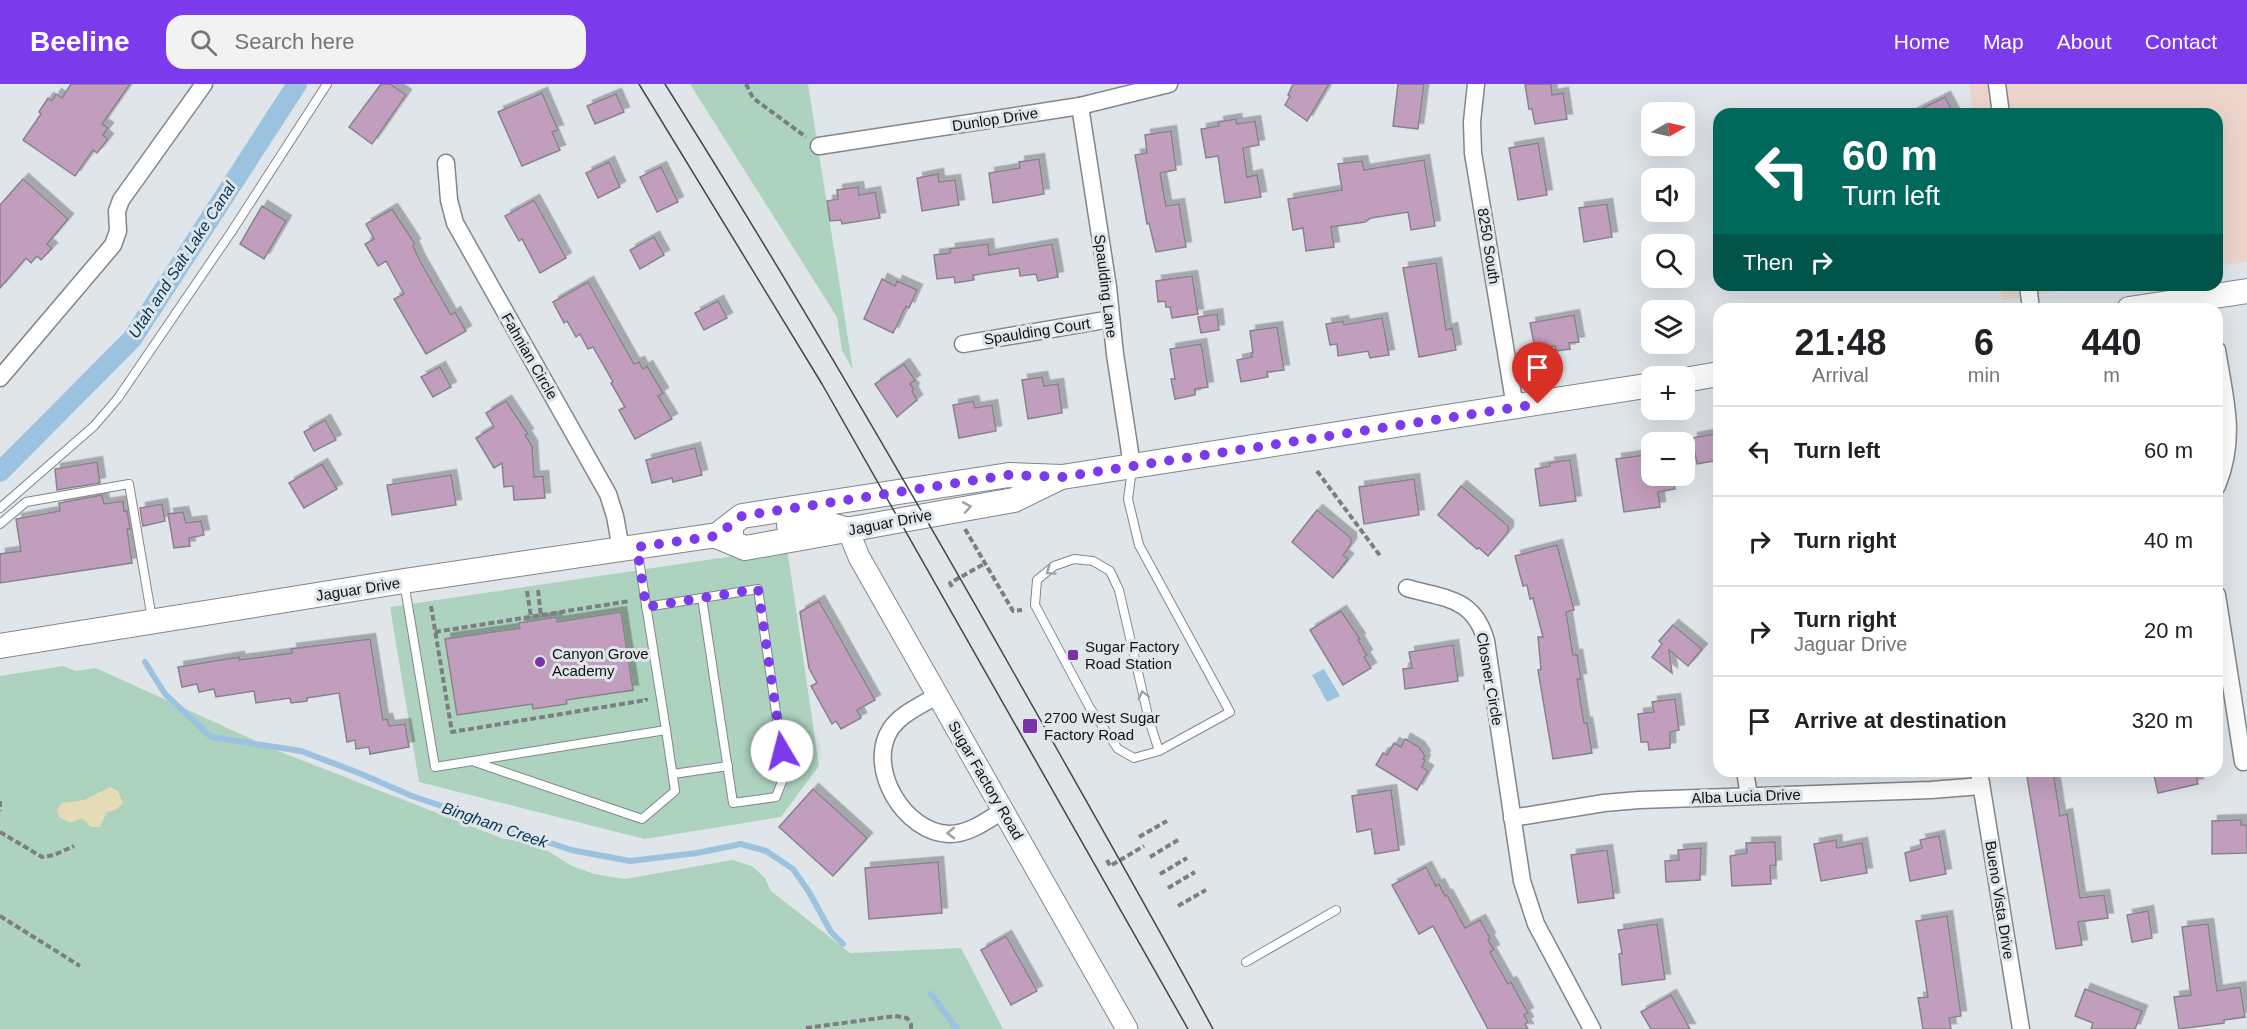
<!DOCTYPE html>
<html lang="en">
<head>
<meta charset="utf-8">
<style>
  body { margin:0; font-family:Arial,sans-serif; background:#f2f2f2; color:#202124; height:100vh; display:flex; flex-direction:column; font-size:22px; white-space:nowrap }
  * { box-sizing:border-box; margin:0 }
  p { font-size:20px; color:#757577 }
  .icon { flex:none; width:33px; height:33px; fill:none; stroke:currentColor; stroke-width:2; stroke-linecap:round; stroke-linejoin:round }
  .map { position:relative; flex:1; overflow:hidden }
  .sheet { position:absolute; left:1713px; top:219px; width:510px; height:474px; display:flex; flex-direction:column; background:#fff; border-radius:18px; box-shadow:0 6px 24px #0002 }
  .sheet>* { flex:none }
  .guide { position:absolute; left:1713px; top:24px; width:510px; height:183px; border-radius:18px; box-shadow:0 6px 24px #0002; background:#00695c; color:#fff; overflow:hidden }
  .needle { width:39px; rotate:81deg }
  .tools { position:absolute; left:1641px; top:18px; display:grid; gap:12px }
  .tools a { display:grid; place-items:center; width:54px; height:54px; border-radius:12px; background:#fff; box-shadow:0 6px 24px #0002; font-size:30px }
  .pin { position:absolute; display:grid; place-items:center; width:51px; height:51px; color:#fff; margin:-62px -26px; border-radius:50% 50% 50% 0; rotate:-45deg; box-shadow:0 0 6px #0007 }
  .pin .icon { rotate:45deg }
  .me { position:absolute; width:66px; margin:-33px; rotate:352deg; stroke-linejoin:round; filter:drop-shadow(0 0 4px #0008) }
  .turn { display:flex; align-items:center; gap:21px; height:126px; padding:0 30px; font-size:27px }
  .turn .icon { width:78px; height:78px; stroke-width:2.5 }
  .turn b { display:block; font-size:42px; line-height:51px }
  .then { display:flex; align-items:center; height:57px; padding:0 30px; background:#0003; gap:12px; font-size:22px }
  .eta { display:flex; justify-content:space-evenly; align-items:center; height:102px; text-align:center }
  .eta b { font-size:36px; font-weight:800; line-height:42px }
  ul { padding:0; list-style:none }
  li { display:flex; align-items:center; gap:18px; height:90px; padding:0 30px; border-top:2px solid #e0e0e0 }
  li div { flex:1 }
  li b { display:block; font-size:22px }
  li em { font-style:normal }
  header { display:flex; align-items:center; gap:36px; box-sizing:border-box; height:84px; padding:0 30px; background:#7c3aed; color:#fff }
  header strong { font-size:28px }
  nav { display:flex; gap:33px; margin-inline-start:auto; font-size:21px }
  .search { width:420px; height:54px; background:#f2f2f2; display:flex; align-items:center; gap:15px; box-sizing:border-box; padding:0 21px; border-radius:18px; color:#757577; font-size:22px }
  .map>svg:first-child { display:block }
  .education { fill:#edd5cb }
  .green { fill:#add2be }
  .sand { fill:#e5dbb6 }
  .water { fill:#9bc3e0 }
  .lines { fill:none; stroke-linecap:round; stroke-linejoin:round }
  .stream { stroke:#9bc3e0; stroke-width:6 }
  .canal { stroke:#9bc3e0; stroke-width:20 }
  .building { fill:#c19ebd; stroke:#888388; stroke-width:1.5; filter:url(#shadow) }
  .service-casing { stroke:#81868b; stroke-width:10 }
  .minor-casing { stroke:#81868b; stroke-width:19 }
  .tertiary-casing { stroke:#81868b; stroke-width:23 }
  .secondary-casing { stroke:#81868b; stroke-width:26 }
  .path { stroke:#7b7f82; stroke-width:4; stroke-dasharray:6 3; stroke-linecap:butt }
  .service { stroke:#fff; stroke-width:8 }
  .minor { stroke:#fff; stroke-width:16 }
  .tertiary { stroke:#fff; stroke-width:21 }
  .secondary { stroke:#fff; stroke-width:24 }
  .tram { stroke:#424547; stroke-width:1.5 }
  .oneway { stroke:#9fa0a1 }
  .route { stroke:#7c3aed; stroke-width:10; stroke-dasharray:0 18 }
  .poi-dot { fill:#7834a7; stroke:#e0e5ea; stroke-width:2 }
  .labels { text-anchor:middle; dominant-baseline:central; stroke-width:6; stroke-linejoin:round; paint-order:stroke }
  .street-label { font-size:15px; fill:#101214; stroke:#e0e5ea }
  .poi-label { font-size:15px; fill:#101214; stroke:#e0e5ea; text-anchor:start }
  .water-label { font-size:16px; font-style:italic; fill:#003551; stroke:#e0e5ea }
</style>
</head>
<body>
<header>
<strong>Beeline</strong>
<div class="search"><svg class="icon" aria-label="search" viewBox="0 0 24 24"><circle cx="10" cy="10" r="6"/><path d="M15 15l6 6"/></svg>Search here</div>
<nav><a>Home</a><a>Map</a><a>About</a><a>Contact</a></nav>
</header>
<div class="map">
<svg width="2247" height="945" viewBox="0 0 2247 945">
  <defs>
    <filter id="shadow"><feDropShadow dx="5.5" dy="-5.5" stdDeviation="0" flood-color="#0004"/></filter>
  </defs>
  <rect width="100%" height="100%" fill="#e0e5ea"/>
  <g class="education">
    <polygon points="1969,0 2247,0 2247,178 2217,182 2217,30 1973,30"/>
    <polygon points="2000,201 2097,201 2002,216"/>
  </g>
  <g class="green">
    <polygon points="690,0 808,0 853,286 842,266 837,233"/>
    <polygon points="787,464 819,682 781,733 645,755 419,698 390,523"/>
    <polygon points="63,582 76,587 96,584 278,667 504,755 532,757 572,782 594,790 625,795 732,776 752,782 765,794 771,807 850,869 961,864 1003,945 0,945 0,592"/>
  </g>
  <polygon class="sand" points="110,703 118,707 123,719 117,725 107,728 100,743 91,743 82,734 70,739 59,733 57,726 62,719 84,716"/>
  <polygon class="water" points="1324,585 1340,612 1327,618 1312,591"/>
  <g class="lines">
    <g class="stream">
      <polyline points="145,578 165,610 211,653 301,667 359,689 412,712 571,766 630,777 697,769 741,760 766,767 793,785 809,808 831,848 843,860"/>
      <polyline points="931,910 957,945"/>
    </g>
    <polyline class="canal" points="0,388 132,255 297,0"/>
  </g>
  <g class="building">
    <polygon points="71,0 130,0 102,40 108,44 103,51 108,55 97,69 93,66 75,92 23,56 41,30 39,28 48,14 52,17 56,10 62,14"/>
    <polygon points="381,0 390,0 406,11 372,60 349,43"/>
    <polygon points="1293,0 1329,0 1307,37 1285,21 1290,12 1288,11"/>
    <polygon points="1398,0 1424,0 1418,45 1393,42"/>
    <polygon points="1525,0 1551,0 1552,11 1563,9 1567,35 1535,40 1532,25 1529,25"/>
    <polygon points="542,9 558,46 552,48 560,66 522,82 498,28"/>
    <polygon points="616,10 624,28 595,40 587,22"/>
    <polygon points="1945,13 1954,30 1911,30"/>
    <polygon points="1236,35 1237,40 1255,37 1259,61 1243,64 1247,93 1257,91 1261,113 1225,119 1218,72 1206,74 1201,45 1219,42 1218,38"/>
    <polygon points="1171,47 1176,86 1160,89 1166,122 1179,120 1186,163 1156,168 1149,139 1147,140 1135,71 1147,69 1145,51"/>
    <polygon points="1538,59 1547,111 1518,116 1509,64"/>
    <polygon points="1039,75 1044,110 993,119 989,89 1020,84 1019,78"/>
    <polygon points="1424,76 1435,142 1411,146 1408,128 1371,134 1365,138 1331,143 1334,163 1306,167 1303,144 1293,146 1288,115 1342,106 1338,80 1362,77 1364,86"/>
    <polygon points="609,78 620,103 598,114 586,89"/>
    <polygon points="661,83 678,118 657,128 640,93"/>
    <polygon points="938,90 939,98 955,96 959,121 922,127 917,94"/>
    <polygon points="23,95 68,135 47,160 52,164 41,176 37,172 31,179 26,174 0,204 0,121"/>
    <polygon points="858,103 859,111 875,108 880,134 842,140 841,136 830,137 827,117 838,115 837,106"/>
    <polygon points="534,116 566,174 540,189 522,155 519,157 505,132"/>
    <polygon points="1607,120 1612,153 1584,158 1579,124"/>
    <polygon points="262,122 286,137 264,175 240,160"/>
    <polygon points="392,125 415,160 413,162 420,177 451,231 455,228 466,247 426,270 394,215 404,210 386,177 378,182 365,160 374,155 366,140"/>
    <polygon points="654,153 664,171 640,185 630,166"/>
    <polygon points="988,160 989,171 1052,160 1058,193 1038,197 1036,190 1020,192 1019,184 973,191 974,196 955,199 954,193 937,195 934,171 950,169 950,165"/>
    <polygon points="1436,179 1446,246 1452,244 1456,266 1419,273 1403,184"/>
    <polygon points="1192,192 1198,230 1172,234 1170,223 1166,223 1165,217 1158,218 1156,197"/>
    <polygon points="882,195 895,202 897,197 917,206 909,224 906,222 893,249 864,235"/>
    <polygon points="588,198 634,280 639,278 643,285 647,282 663,309 658,312 672,335 635,355 619,326 625,323 611,299 613,298 593,263 588,265 580,250 576,253 567,237 564,239 553,218"/>
    <polygon points="718,217 727,234 704,246 695,229"/>
    <polygon points="1217,230 1219,246 1201,249 1198,233"/>
    <polygon points="1574,231 1579,258 1569,259 1570,265 1556,267 1555,262 1535,265 1530,239"/>
    <polygon points="1382,234 1389,271 1370,274 1368,267 1338,272 1337,260 1330,261 1326,240 1343,237 1344,241"/>
    <polygon points="1277,243 1284,286 1267,288 1268,293 1241,298 1237,276 1252,273 1251,269 1253,269 1250,247"/>
    <polygon points="1201,260 1208,303 1195,305 1195,311 1175,315 1171,295 1175,295 1170,265"/>
    <polygon points="904,280 915,296 910,300 914,305 912,307 917,316 897,333 875,300"/>
    <polygon points="440,283 451,303 433,313 421,293"/>
    <polygon points="1042,293 1044,302 1058,300 1062,329 1028,335 1022,296"/>
    <polygon points="506,317 528,350 525,351 532,362 534,393 543,392 545,414 514,416 513,402 504,403 502,379 494,384 476,354 494,343 486,329"/>
    <polygon points="973,317 975,324 992,321 996,347 959,354 953,321"/>
    <polygon points="325,336 336,356 314,367 304,348"/>
    <polygon points="1719,349 1719,376 1697,380 1692,354"/>
    <polygon points="695,364 702,391 673,398 672,394 652,399 646,376"/>
    <polygon points="1652,370 1652,392 1673,392 1675,405 1658,408 1660,423 1624,428 1616,375"/>
    <polygon points="1570,376 1576,417 1540,422 1535,385 1550,382 1549,379"/>
    <polygon points="97,378 100,399 57,406 55,385"/>
    <polygon points="322,380 337,405 304,424 289,399"/>
    <polygon points="451,391 456,421 392,431 387,401"/>
    <polygon points="1414,395 1419,431 1364,440 1359,403"/>
    <polygon points="1461,402 1508,442 1508,448 1488,472 1479,464 1477,465 1438,431"/>
    <polygon points="102,411 104,420 123,417 124,427 127,427 130,445 127,445 132,479 0,499 0,470 21,467 16,435 60,427 59,419"/>
    <polygon points="162,420 165,437 143,442 140,424"/>
    <polygon points="1317,426 1351,454 1351,460 1343,471 1348,475 1333,494 1292,458"/>
    <polygon points="183,428 186,439 201,437 204,451 189,454 190,462 174,464 168,430"/>
    <polygon points="1557,461 1574,526 1566,528 1573,571 1577,571 1581,595 1577,595 1584,639 1587,639 1592,669 1553,675 1538,586 1541,585 1538,553 1543,553 1533,514 1530,515 1527,501 1523,502 1515,472"/>
    <polygon points="819,517 875,616 857,626 861,634 841,645 836,637 832,640 811,602 817,599 809,584 800,528"/>
    <polygon points="1341,527 1360,555 1358,556 1367,571 1364,573 1371,584 1343,601 1310,546"/>
    <polygon points="621,528 633,606 566,616 567,620 533,625 532,620 457,631 445,555 520,544 519,539 556,533 557,538"/>
    <polygon points="1673,541 1702,565 1688,582 1669,566 1672,589 1652,573 1662,560 1659,557"/>
    <polygon points="370,555 383,636 387,635 389,642 405,640 409,663 370,670 369,663 356,665 355,656 347,658 339,609 307,614 307,617 291,619 290,614 256,619 254,607 216,613 214,605 199,608 197,600 182,603 178,583 239,573 239,576 292,569 291,565"/>
    <polygon points="1453,561 1458,597 1405,605 1403,585 1412,584 1409,568"/>
    <polygon points="1675,615 1679,646 1670,648 1670,664 1649,666 1648,658 1641,658 1638,630 1654,628 1652,618"/>
    <polygon points="1405,655 1419,663 1425,672 1423,675 1425,676 1422,683 1428,687 1417,706 1376,681 1383,669 1387,671 1394,659 1401,663"/>
    <polygon points="2026,687 2053,687 2060,732 2067,730 2080,814 2104,811 2108,834 2078,838 2082,861 2056,865"/>
    <polygon points="2153,687 2195,687 2198,700 2158,709"/>
    <polygon points="813,705 867,754 833,792 779,743"/>
    <polygon points="1391,706 1399,766 1375,770 1371,745 1357,748 1352,712"/>
    <polygon points="2241,736 2241,741 2247,741 2247,769 2212,770 2212,737"/>
    <polygon points="1939,752 1946,790 1910,797 1905,769 1922,764 1920,756"/>
    <polygon points="1836,756 1837,764 1862,759 1867,789 1821,797 1814,760"/>
    <polygon points="1775,758 1776,781 1770,782 1771,800 1732,802 1730,772 1747,769 1746,759"/>
    <polygon points="1701,764 1700,796 1666,798 1665,777 1679,776 1678,766"/>
    <polygon points="1607,766 1614,814 1578,819 1571,771"/>
    <polygon points="938,778 942,829 869,835 865,784"/>
    <polygon points="1426,783 1436,802 1439,800 1445,812 1447,811 1465,844 1480,836 1490,854 1488,856 1494,866 1490,868 1508,900 1511,898 1528,929 1524,931 1528,938 1525,940 1528,945 1488,945 1433,842 1419,850 1392,801"/>
    <polygon points="2148,827 2152,854 2132,858 2127,831"/>
    <polygon points="1947,832 1961,932 1949,934 1951,945 1923,945 1918,914 1928,913 1916,837"/>
    <polygon points="1657,840 1665,895 1622,901 1619,870 1622,869 1618,846"/>
    <polygon points="2208,840 2217,907 2240,903 2245,933 2224,936 2224,939 2179,945 2174,913 2191,911 2182,843"/>
    <polygon points="1006,852 1037,907 1011,921 981,866"/>
    <polygon points="2085,905 2142,927 2135,945 2091,945 2093,939 2075,932"/>
    <polygon points="1671,911 1690,945 1651,945 1641,928"/>
  </g>
  <g class="lines">
    <g class="service-casing">
      <g id="service">
        <polyline points="1132,385 1128,415 1139,461 1230,628 1159,667 1134,674 1118,665 1090,624 1035,521 1037,496 1054,482 1074,475 1093,477 1110,487 1119,506 1149,636 1159,667"/>
        <polyline points="0,424 94,342 118,314 232,147 327,0"/>
        <polyline points="0,440 26,418 129,400 152,535"/>
        <polyline points="404,498 435,683 666,646 637,464"/>
        <polyline points="646,523 758,505 785,690 776,713 733,719 702,514"/>
        <polyline points="475,678 642,735 675,707 666,646"/>
        <polyline points="673,690 728,682"/>
        <polyline points="1246,878 1336,826"/>
      </g>
    </g>
    <g class="minor-casing">
      <g id="minor">
        <polyline points="1476,0 1472,38 1473,69 1515,323"/>
        <polyline points="1997,0 2001,30"/>
        <polyline points="1080,22 1108,203 1115,270 1132,382"/>
        <polyline points="819,62 1080,22 1169,0"/>
        <polyline points="446,79 449,116 455,139 608,410 615,432 621,465"/>
        <polyline points="2028,201 2031,225"/>
        <polyline points="963,260 1111,235"/>
        <path d="M 2217,266 C 2225,316 2237,353 2217,402"/>
        <polyline points="0,294 113,161 118,147 117,127 121,116 204,0"/>
        <path d="M 1407,504 C 1445,515 1474,513 1486,557 L 1522,797 L 1536,840 L 1592,945"/>
        <polyline points="2217,511 2243,678 2247,677"/>
        <path d="M 938,611 C 922,621 901,629 890,646 C 866,685 905,749 949,750 C 970,750 987,736 1004,726"/>
        <polyline points="1745,687 1749,712"/>
        <polyline points="1979,687 2021,945"/>
        <polyline points="1512,734 1604,719 1639,716 1931,706 1981,702"/>
      </g>
    </g>
    <g class="tertiary-casing">
      <polyline id="tertiary" points="848,446 859,473 1127,945"/>
    </g>
    <g class="secondary-casing">
      <g id="secondary">
        <polyline points="2129,225 2247,207"/>
        <polyline points="1684,296 1719,290"/>
        <polyline points="789,441 817,437 848,446"/>
        <polyline points="716,452 742,432 1009,391 1062,393 1652,301"/>
        <polyline points="716,452 745,464 1014,416 1059,394"/>
        <polyline points="0,562 404,497 731,449"/>
      </g>
    </g>
    <g class="path">
      <polyline points="746,0 753,14 806,53"/>
      <polyline points="1317,387 1381,473"/>
      <polyline points="965,445 1013,527 1022,526"/>
      <polyline points="952,503 950,499 984,480"/>
      <polyline points="538,506 541,532"/>
      <polyline points="527,507 531,533"/>
      <polyline points="431,522 452,648 646,616 646,614"/>
      <polyline points="435,548 630,517"/>
      <polyline points="0,717 0,727"/>
      <polyline points="0,748 42,773 54,771 74,762"/>
      <polyline points="1139,753 1167,737"/>
      <polyline points="1150,773 1178,756"/>
      <polyline points="1107,776 1110,782 1144,762"/>
      <polyline points="1160,790 1187,774"/>
      <polyline points="1168,804 1195,788"/>
      <polyline points="1178,822 1206,806"/>
      <polyline points="0,832 80,882"/>
      <polyline points="806,944 895,932 907,934 911,940 911,945"/>
    </g>
    <use href="#service" class="service"/>
    <use href="#minor" class="minor"/>
    <use href="#tertiary" class="tertiary"/>
    <use href="#secondary" class="secondary"/>
    <g class="tram">
      <polyline points="639,0 822,300 1188,945"/>
      <path d="M 665,0 C 787,194 902,391 1015,591 C 1081,708 1149,826 1213,945"/>
    </g>
  </g>
  <defs><path id="oneway-chevron" d="M-2-3.5L2.5 0L-2 3.5" fill="none" stroke-width="1.6" stroke-linecap="round" stroke-linejoin="round" transform="scale(1.5)"/></defs>
  <g class="oneway">
    <use href="#oneway-chevron" transform="translate(967 423) rotate(-10)"/>
    <use href="#oneway-chevron" transform="translate(1050 487) rotate(145)"/>
    <use href="#oneway-chevron" transform="translate(1143 611) rotate(-104)"/>
    <use href="#oneway-chevron" transform="translate(951 749) rotate(179)"/>
  </g>
  <g class="lines">
    <polyline class="route" points="782,667 758,505 646,523 637,463 716,452 742,432 1009,391 1062,393 1538,320"/>
  </g>
  <g class="poi-dot">
    <rect x="1067" y="565" width="12" height="12" rx="3"/>
    <circle cx="540" cy="578" r="6"/>
    <rect x="1022" y="634" width="16" height="16" rx="3"/>
  </g>
  <g class="labels">
    <g class="street-label">
      <text transform="translate(995 35) rotate(-9)">Dunlop Drive</text>
      <text transform="translate(1489 162) rotate(81)">8250 South</text>
      <text transform="translate(1106 202) rotate(83)">Spaulding Lane</text>
      <text transform="translate(1037 247) rotate(-9)">Spaulding Court</text>
      <text transform="translate(530 272) rotate(60)">Fahnian Circle</text>
      <text transform="translate(890 438) rotate(-11)">Jaguar Drive</text>
      <text transform="translate(358 505) rotate(-9)">Jaguar Drive</text>
      <text transform="translate(1490 595) rotate(80)">Closner Circle</text>
      <text transform="translate(986 696) rotate(60)">Sugar Factory Road</text>
      <text transform="translate(1746 712) rotate(-2)">Alba Lucia Drive</text>
      <text transform="translate(2000 816) rotate(81)">Bueno Vista Drive</text>
    </g>
    <g class="poi-label">
      <text x="1085" y="562">Sugar Factory<tspan x="1085" dy="17">Road Station</tspan></text>
      <text x="552" y="569">Canyon Grove<tspan x="552" dy="17">Academy</tspan></text>
      <text x="1044" y="633">2700 West Sugar<tspan x="1044" dy="17">Factory Road</tspan></text>
    </g>
    <g class="water-label">
      <text transform="translate(182 176) rotate(-57)">Utah and Salt Lake Canal</text>
      <text transform="translate(495 741) rotate(19)">Bingham Creek</text>
    </g>
  </g>
</svg>
<div class="tools">
<a><svg class="needle" viewBox="-14 -14 28 28"><path d="M0-13l5 13h-10z" fill="#e53935"/><path d="M0 13l5-13h-10z" fill="#757577"/></svg></a>
<a><svg class="icon" aria-label="sound" viewBox="0 0 24 24"><path d="M4 9h4l5-4v14l-5-4H4zM17 9q2 3 0 6"/></svg></a>
<a><svg class="icon" aria-label="search" viewBox="0 0 24 24"><circle cx="10" cy="10" r="6"/><path d="M15 15l6 6"/></svg></a>
<a><svg class="icon" aria-label="layers" viewBox="0 0 24 24"><path d="M12 4l9 5-9 5-9-5zM3 14l9 5 9-5"/></svg></a>
<a>+</a>
<a>−</a>
</div>
<div class="pin" style="left:1538px;top:320px;background:#d93025"><svg class="icon" aria-label="arrive" viewBox="0 0 24 24"><path d="M6 21V4h12l-3 4 3 4H6"/></svg></div>
<svg class="me" style="left:782px;top:667px" viewBox="-20 -20 40 40"><circle r="19" fill="#fff"/><path d="M0-13L10 11 0 6-10 11z" fill="#7c3aed"/></svg>
<div class="guide">
<div class="turn"><svg class="icon" aria-label="left" viewBox="0 0 24 24"><path d="M17 20v-9H6M10 6l-5 5 5 5"/></svg><div><b>60 m</b>Turn left</div></div>
<div class="then">Then<svg class="icon" aria-label="right" viewBox="0 0 24 24"><path d="M7 20v-9h11M14 6l5 5-5 5"/></svg></div>
</div>
<section class="sheet">
<div class="eta">
<div><b>21:48</b><p>Arrival</p></div>
<div><b>6</b><p>min</p></div>
<div><b>440</b><p>m</p></div>
</div>
<ul>
<li><svg class="icon" aria-label="left" viewBox="0 0 24 24"><path d="M17 20v-9H6M10 6l-5 5 5 5"/></svg><div><b>Turn left</b></div><em>60 m</em></li>
<li><svg class="icon" aria-label="right" viewBox="0 0 24 24"><path d="M7 20v-9h11M14 6l5 5-5 5"/></svg><div><b>Turn right</b></div><em>40 m</em></li>
<li><svg class="icon" aria-label="right" viewBox="0 0 24 24"><path d="M7 20v-9h11M14 6l5 5-5 5"/></svg><div><b>Turn right</b><p>Jaguar Drive</p></div><em>20 m</em></li>
<li><svg class="icon" aria-label="arrive" viewBox="0 0 24 24"><path d="M6 21V4h12l-3 4 3 4H6"/></svg><div><b>Arrive at destination</b></div><em>320 m</em></li>
</ul>
</section>
</div>
</body>
</html>
